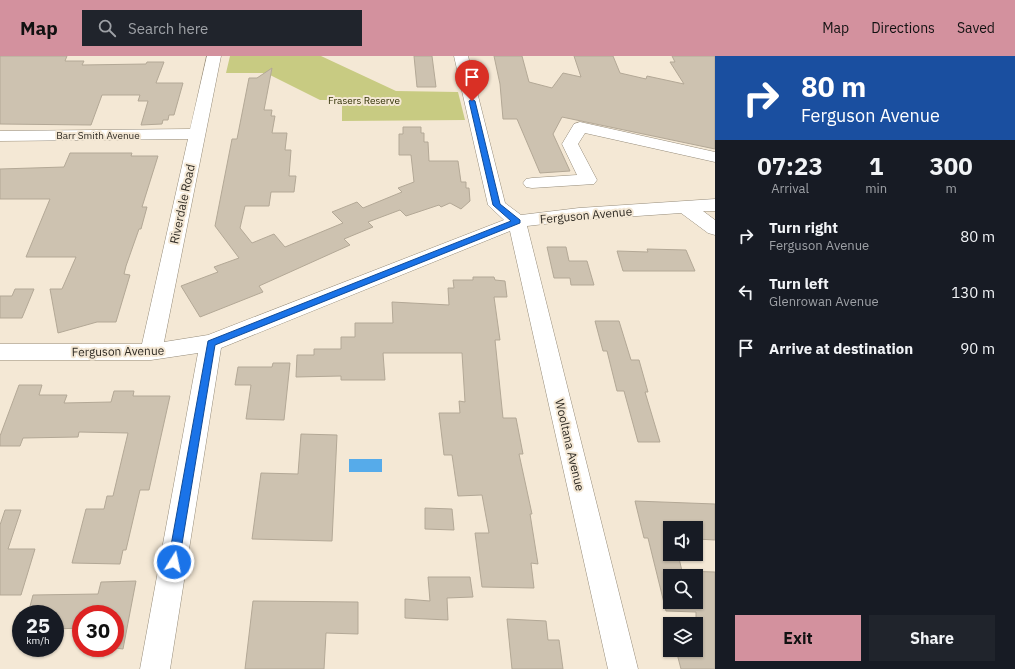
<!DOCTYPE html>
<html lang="en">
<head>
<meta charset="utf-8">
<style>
  body { margin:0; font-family:"IBM Plex Sans",sans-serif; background:#20242c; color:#f1f3f6; height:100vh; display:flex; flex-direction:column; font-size:15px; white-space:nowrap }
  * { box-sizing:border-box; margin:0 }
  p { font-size:13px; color:#9ea1a6 }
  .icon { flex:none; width:22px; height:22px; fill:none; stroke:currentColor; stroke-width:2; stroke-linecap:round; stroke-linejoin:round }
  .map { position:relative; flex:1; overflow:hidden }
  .side { display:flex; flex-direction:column; background:#171b24; width:300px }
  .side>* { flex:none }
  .banner { background:#1a4fa0; color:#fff; overflow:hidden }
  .controls { position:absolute; left:663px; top:465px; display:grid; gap:8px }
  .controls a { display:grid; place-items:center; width:40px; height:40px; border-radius:0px; background:#171b24; box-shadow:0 1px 3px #0004; font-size:20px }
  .speed { position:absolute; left:12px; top:549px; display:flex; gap:8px; font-size:20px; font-weight:700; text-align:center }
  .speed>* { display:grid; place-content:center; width:52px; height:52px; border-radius:50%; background:#171b24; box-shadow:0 1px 3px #0004; line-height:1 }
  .speed small { font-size:10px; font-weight:400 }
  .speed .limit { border:6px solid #d22; background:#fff; color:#111 }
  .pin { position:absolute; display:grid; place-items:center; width:34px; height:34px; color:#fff; margin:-41px -17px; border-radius:50% 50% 50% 0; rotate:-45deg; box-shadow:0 0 4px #0007 }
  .pin .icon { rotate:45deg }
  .me { position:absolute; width:44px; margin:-22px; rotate:10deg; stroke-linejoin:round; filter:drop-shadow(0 0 3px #0008) }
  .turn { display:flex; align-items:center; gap:14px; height:84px; padding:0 20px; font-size:18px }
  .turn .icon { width:52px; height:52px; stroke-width:2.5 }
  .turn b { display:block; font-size:28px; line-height:34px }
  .eta { display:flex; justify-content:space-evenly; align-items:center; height:68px; text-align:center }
  .eta b { font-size:24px; font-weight:700; line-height:28px }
  .primary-button { display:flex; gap:8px; margin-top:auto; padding:8px 20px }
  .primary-button a { flex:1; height:46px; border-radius:0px; background:#d3919e; color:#111; font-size:16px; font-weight:700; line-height:46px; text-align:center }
  .primary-button a+a { background:#20242c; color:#f1f3f6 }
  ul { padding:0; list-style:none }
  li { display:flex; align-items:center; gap:12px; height:56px; padding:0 20px }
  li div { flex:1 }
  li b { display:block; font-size:15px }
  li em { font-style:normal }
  header { display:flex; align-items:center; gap:24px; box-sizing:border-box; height:56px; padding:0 20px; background:#d3919e; color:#111 }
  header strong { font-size:19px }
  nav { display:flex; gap:22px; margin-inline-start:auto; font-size:14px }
  .search { width:280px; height:36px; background:#20242c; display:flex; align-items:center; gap:10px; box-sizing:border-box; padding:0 14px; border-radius:0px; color:#9ea1a6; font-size:15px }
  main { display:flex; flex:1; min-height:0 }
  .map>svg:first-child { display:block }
  .green { fill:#c8cb82 }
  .water { fill:#56abea }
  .building { fill:#cdc2b0; stroke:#b3a896; fill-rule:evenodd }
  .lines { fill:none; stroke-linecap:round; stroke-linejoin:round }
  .minor-casing { stroke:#968c7a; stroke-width:1 }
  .minor { fill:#fff; fill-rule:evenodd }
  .route { fill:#1a73e8; stroke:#114b97 }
  .labels { text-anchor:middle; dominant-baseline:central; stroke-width:4; stroke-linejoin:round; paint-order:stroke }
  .far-park-label { font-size:10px; fill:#2f2f03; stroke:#f4e8d5 }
  .far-street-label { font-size:10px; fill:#302c25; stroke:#f4e8d5 }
  .street-label { font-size:12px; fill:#302c25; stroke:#f4e8d5 }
</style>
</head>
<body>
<header>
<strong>Map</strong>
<div class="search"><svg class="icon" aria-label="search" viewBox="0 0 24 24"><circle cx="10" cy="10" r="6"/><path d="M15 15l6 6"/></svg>Search here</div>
<nav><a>Map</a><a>Directions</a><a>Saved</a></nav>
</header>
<main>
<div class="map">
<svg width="715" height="613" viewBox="0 0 715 613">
  <rect width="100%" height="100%" fill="#f4e8d5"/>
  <polygon class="green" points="230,0 321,0 396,35 458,36 465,64 342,65 342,44 320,44 266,17 226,17"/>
  <rect class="water" x="349" y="403" width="33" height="13"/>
  <g class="building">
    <polygon points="0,0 67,0 65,5 84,5 82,9 146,8 147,6 164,6 156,27 183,27 174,59 169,59 168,64 163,64 162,68 141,69 148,45 138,45 140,39 102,39 91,69 0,68"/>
    <polygon points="414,0 432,0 436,31 417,31"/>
    <polygon points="494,0 522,0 529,26 552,32 563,17 581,21 574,0 613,0 620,17 646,23 647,20 684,28 670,6 675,6 672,0 715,0 715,93 562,61 553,78 570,115 540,117 517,63 503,63 500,28"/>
    <polygon points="272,12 264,54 272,54 271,60 275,60 272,77 287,77 285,94 291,94 289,120 296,120 294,136 271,136 269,150 245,150 240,172 252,187 274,178 285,191 343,167 332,156 357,146 363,152 402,136 398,132 414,126 411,99 399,99 399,78 403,78 403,71 421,71 421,77 424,77 424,86 428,86 429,105 458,105 461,126 466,126 466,132 469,132 470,145 461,153 450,147 441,151 439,149 406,160 400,154 368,166 373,171 344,183 350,189 259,230 263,236 200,261 181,230 218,216 214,211 239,202 215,170 232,83 237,83 249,22 257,22"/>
    <polygon points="70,97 132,97 131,100 158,100 142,151 147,151 141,173 139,173 126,210 124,218 130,219 116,266 97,266 58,277 50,233 62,233 76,201 26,201 50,143 0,143 0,113 64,111"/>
    <polygon points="547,191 566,191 569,205 587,205 594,229 571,229 570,222 554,222"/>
    <polygon points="647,193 686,194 695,215 623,215 617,195 648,196"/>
    <polygon points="473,221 494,221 495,224 505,225 507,241 494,241 500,284 495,284 503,362 516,362 523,398 519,398 532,458 530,458 538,508 531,507 534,532 482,531 475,477 489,477 482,439 458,440 452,399 444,399 439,357 460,357 459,345 465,346 462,297 383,297 385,324 341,324 341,320 296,321 297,299 314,299 314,293 341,293 341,281 355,281 355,267 393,267 392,246 449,249 448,232 454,232 453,224 473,224"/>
    <polygon points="15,233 34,233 22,262 0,262 0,240 12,240"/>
    <polygon points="595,265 619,265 631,304 639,304 648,336 645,336 660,386 638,386 624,335 617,335 607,295 603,295"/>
    <polygon points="273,307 290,307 284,364 246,363 251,329 235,329 238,311 272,311"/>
    <polygon points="19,329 42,329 39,339 67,339 64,347 111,346 114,335 134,335 133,340 170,340 149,434 140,434 126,494 123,494 120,508 72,507 86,453 104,453 107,440 113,440 128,377 79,376 78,381 23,382 20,390 0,390 0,380"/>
    <polygon points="301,378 337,379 332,485 252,483 261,417 298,418"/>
    <path d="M 635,445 L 715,448 L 715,484 L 696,483 L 696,472 L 670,472 L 670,498 L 678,498 L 682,515 L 715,516 L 715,613 L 681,613 L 676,594 L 696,594 L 696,556 L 666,555 L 648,482 L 644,482 ZM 670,520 L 696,520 L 696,546 L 670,546 Z"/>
    <polygon points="425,452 452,453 454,474 425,473"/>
    <polygon points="5,454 21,454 8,493 35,493 21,539 0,539 0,469"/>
    <polygon points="428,521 470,521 473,541 447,542 448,564 405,562 405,543 430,545"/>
    <polygon points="136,525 123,593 115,592 115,558 81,558 81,572 55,573 55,558 28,558 33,539 98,538 101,526"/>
    <polygon points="253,545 358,546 358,578 326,577 324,613 245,613"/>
    <polygon points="507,563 546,565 548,584 559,584 563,613 512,613"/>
  </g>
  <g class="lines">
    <g class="minor-casing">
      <g id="minor">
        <polygon points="207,0 221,0 164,286 208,279 504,164 488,149 454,0 468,0 505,147 521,159 579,152 715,143 715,155 703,155 715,164 715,179 708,177 681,157 579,164 527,170 638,613 608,613 510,175 221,292 170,613 140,613 198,297 151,304 0,304 0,288 142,288 188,83 0,85 0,75 190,73"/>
        <polygon points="580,66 715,96 715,106 585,77 578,88 597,124 594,128 532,132 526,131 523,127 526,123 532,122 577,119 562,88 574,68"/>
      </g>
    </g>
    <use href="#minor" class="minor"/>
  </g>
  <polygon class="route" points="472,43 475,45 500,148 520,164 520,167 215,289 179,506 178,509 174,511 170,509 168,506 208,285 511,165 493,149 469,45"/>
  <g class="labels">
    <g class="far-park-label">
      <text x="364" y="44">Frasers Reserve</text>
    </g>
    <g class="far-street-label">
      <text x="98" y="79">Barr Smith Avenue</text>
    </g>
    <g class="street-label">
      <text transform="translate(182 148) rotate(-78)">Riverdale Road</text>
      <text transform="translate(586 159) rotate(-5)">Ferguson Avenue</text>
      <text transform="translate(118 295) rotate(-1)">Ferguson Avenue</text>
      <text transform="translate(570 389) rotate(77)">Wooltana Avenue</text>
    </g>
  </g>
</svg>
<div class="controls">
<a><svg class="icon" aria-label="sound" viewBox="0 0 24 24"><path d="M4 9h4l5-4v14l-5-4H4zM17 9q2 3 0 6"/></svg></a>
<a><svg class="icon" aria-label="search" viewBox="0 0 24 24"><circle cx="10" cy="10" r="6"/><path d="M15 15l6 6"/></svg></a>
<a><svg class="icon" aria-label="layers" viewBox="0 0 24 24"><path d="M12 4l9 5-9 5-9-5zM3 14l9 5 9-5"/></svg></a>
</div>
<div class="speed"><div>25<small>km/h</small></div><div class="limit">30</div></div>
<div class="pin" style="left:472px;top:45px;background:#d93025"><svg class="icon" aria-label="arrive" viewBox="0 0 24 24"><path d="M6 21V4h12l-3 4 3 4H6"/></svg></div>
<svg class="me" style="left:174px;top:506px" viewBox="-20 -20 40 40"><circle r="17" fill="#1a73e8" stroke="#fff" stroke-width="3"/><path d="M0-11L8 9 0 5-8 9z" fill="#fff"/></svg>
</div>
<section class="side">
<div class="banner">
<div class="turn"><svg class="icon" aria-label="right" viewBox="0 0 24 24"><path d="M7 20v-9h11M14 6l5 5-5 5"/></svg><div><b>80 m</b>Ferguson Avenue</div></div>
</div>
<div class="eta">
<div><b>07:23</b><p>Arrival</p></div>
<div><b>1</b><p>min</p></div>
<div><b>300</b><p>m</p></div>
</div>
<ul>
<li><svg class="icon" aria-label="right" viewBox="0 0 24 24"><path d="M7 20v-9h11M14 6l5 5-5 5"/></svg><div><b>Turn right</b><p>Ferguson Avenue</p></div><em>80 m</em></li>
<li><svg class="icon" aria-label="left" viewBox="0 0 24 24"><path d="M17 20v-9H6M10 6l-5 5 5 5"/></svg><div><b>Turn left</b><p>Glenrowan Avenue</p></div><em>130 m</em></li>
<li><svg class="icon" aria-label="arrive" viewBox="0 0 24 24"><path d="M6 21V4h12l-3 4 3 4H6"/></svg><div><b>Arrive at destination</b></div><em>90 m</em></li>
</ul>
<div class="primary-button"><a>Exit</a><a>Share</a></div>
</section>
</main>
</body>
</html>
